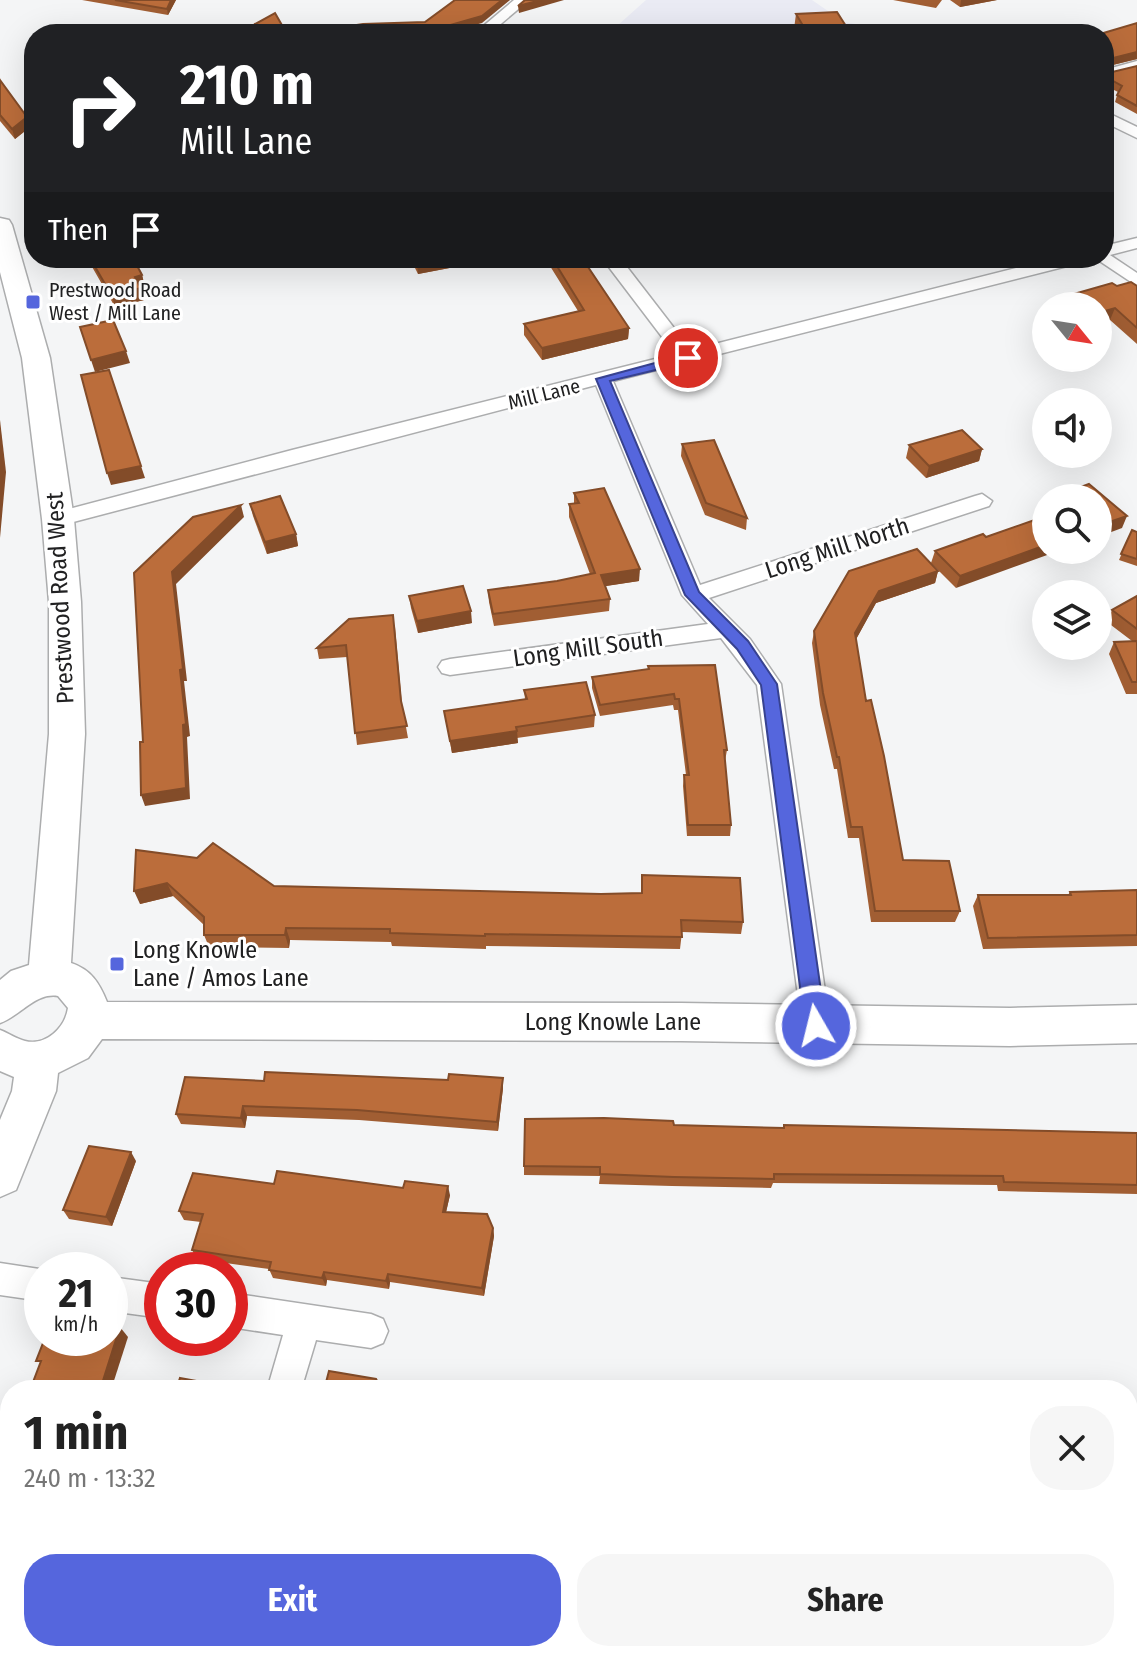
<!DOCTYPE html>
<html lang="en">
<head>
<meta charset="utf-8">
<style>
  body { margin:0; font-family:"Fira Sans Condensed",sans-serif; background:#f6f6f6; color:#222; height:100vh; display:flex; flex-direction:column; font-size:30px; white-space:nowrap }
  * { box-sizing:border-box; margin:0 }
  p { font-size:26px; color:#767676 }
  .icon { flex:none; width:44px; height:44px; fill:none; stroke:currentColor; stroke-width:2; stroke-linecap:round; stroke-linejoin:round }
  .map { position:relative; flex:1; overflow:hidden }
  .details { position:absolute; left:0px; top:1380px; width:1138px; height:282px; display:flex; flex-direction:column; background:#fff; border-radius:32px 32px 0 0; box-shadow:0 8px 32px #0002 }
  .details>* { flex:none }
  .banner { position:absolute; left:24px; top:24px; width:1090px; height:244px; border-radius:32px; box-shadow:0 8px 32px #0002; background:#202124; color:#fff; overflow:hidden }
  .needle { width:52px; rotate:120deg }
  .controls { position:absolute; left:1032px; top:292px; display:grid; gap:16px }
  .controls a { display:grid; place-items:center; width:80px; height:80px; border-radius:50%; background:#fff; box-shadow:0 8px 32px #0002; font-size:40px }
  .speed { position:absolute; left:24px; top:1252px; display:flex; gap:16px; font-size:40px; font-weight:700; text-align:center }
  .speed>* { display:grid; place-content:center; width:104px; height:104px; border-radius:50%; background:#fff; box-shadow:0 8px 32px #0002; line-height:1 }
  .speed small { font-size:20px; font-weight:400 }
  .speed .limit { border:12px solid #d22; background:#fff; color:#111 }
  .pin { position:absolute; display:grid; place-items:center; width:68px; height:68px; color:#fff; margin:-34px; border:4px solid #fff; border-radius:50%; box-shadow:0 2px 8px #0007 }
  .me { position:absolute; width:88px; margin:-44px; rotate:352deg; stroke-linejoin:round; filter:drop-shadow(0 0 6px #0008) }
  .turn { display:flex; align-items:center; gap:28px; height:168px; padding:0 24px; font-size:36px }
  .turn .icon { width:104px; height:104px; stroke-width:2.5 }
  .turn b { display:block; font-size:56px; line-height:68px }
  .then { display:flex; align-items:center; height:76px; padding:0 24px; background:#0003; gap:16px; font-size:30px }
  .round { display:grid; place-items:center; flex:none; width:84px; height:84px; border-radius:32px; background:#f6f6f6 }
  .headline { display:flex; align-items:center; justify-content:space-between; height:136px; padding:0 24px }
  h1 { font-size:48px; font-weight:700; line-height:60px }
  .cta { display:flex; gap:16px; margin-top:auto; padding:16px 24px }
  .cta a { flex:1; height:92px; border-radius:32px; background:#56d; color:#fff; font-size:32px; font-weight:700; line-height:92px; text-align:center }
  .cta a+a { background:#f6f6f6; color:#222 }
  .map>svg:first-child { display:block }
  .built { fill:#eaebf4 }
  .lines { fill:none; stroke-linecap:round; stroke-linejoin:round }
  .street-casing { stroke:#acadae; stroke-width:3 }
  .secondary-casing { stroke:#acadae; stroke-width:3 }
  .street { fill:#fff; fill-rule:evenodd }
  .secondary { fill:#fff; fill-rule:evenodd }
  .wall { fill:#a15e33 }
  .shaded-wall { fill:#834c29 }
  .building { fill:#bb6d3b; stroke:#834c29; stroke-width:2 }
  .route { fill:#56d; stroke:#374290; stroke-width:2 }
  .poi-dot { fill:#56d; stroke:#fff; stroke-width:3 }
  .labels { text-anchor:middle; dominant-baseline:central; stroke-width:6; stroke-linejoin:round; paint-order:stroke }
  .far-poi-label { font-size:20px; fill:#212122; stroke:#fff; text-anchor:start }
  .far-street-label { font-size:20px; fill:#212122; stroke:#fff }
  .street-label { font-size:24px; fill:#212122; stroke:#fff }
  .poi-label { font-size:24px; fill:#212122; stroke:#fff; text-anchor:start }
</style>
</head>
<body>
<div class="map">
<svg width="1137" height="1661" viewBox="0 0 1137 1661">
  <rect width="100%" height="100%" fill="#f4f5f6"/>
  <polygon class="built" points="646,0 812,0 844,22 912,34 608,34"/>
  <g class="lines">
    <g class="street-casing">
      <g id="street">
        <polygon points="514,0 529,0 489,34 474,34"/>
        <polygon points="1137,61 1137,70 1104,79 1104,70"/>
        <polygon points="1104,111 1137,127 1137,138 1104,122"/>
        <polygon points="1137,238 1137,248 1110,255 1137,273 1137,286 1095,258 1104,258 1104,246"/>
        <polygon points="602,258 620,258 691,350 1056,258 1086,258 1083,262 613,381 700,585 975,496 982,494 992,501 989,506 709,598 750,639 781,684 830,1026 826,1035 816,1039 806,1035 802,1026 757,685 721,638 450,675 442,673 438,667 442,661 450,659 708,624 682,595 596,385 58,526 47,519 50,514 292,450 675,354"/>
        <polygon points="0,1263 46,1270 42,1270 42,1301 0,1295"/>
        <polygon points="110,1277 162,1284 162,1318 110,1311"/>
        <polygon points="230,1293 371,1314 383,1319 388,1331 383,1343 371,1348 316,1340 301,1390 267,1390 283,1335 230,1327"/>
        <rect x="1128" y="1613" width="9" height="38"/>
        <polygon points="772,1652 847,1652 844,1661 769,1661"/>
      </g>
    </g>
    <g class="secondary-casing">
      <path id="secondary" d="M 0,218 L 9,220 L 12,225 L 50,358 L 74,519 L 81,602 L 85,734 L 71,963 C 91,970 99,982 107,1002 L 681,1003 L 1010,1008 L 1137,1005 L 1137,1043 L 1010,1046 L 681,1041 L 102,1039 L 88,1058 L 58,1073 L 56,1091 L 16,1190 L 0,1197 L 0,1120 L 12,1091 L 14,1077 L 0,1071 L 0,1030 C 8,1033 17,1039 25,1041 C 46,1046 65,1028 68,1008 L 58,996 C 36,992 20,1016 0,1023 L 0,980 L 11,971 L 29,965 L 49,734 L 49,602 L 42,519 L 22,358 L 0,272 Z"/>
    </g>
    <use href="#street" class="street"/>
    <use href="#secondary" class="secondary"/>
  </g>
  <g class="wall">
    <polygon points="82,0 176,0 168,15"/>
    <polygon points="893,0 942,0 936,8"/>
    <polygon points="950,0 997,0 960,7"/>
    <polygon points="796,14 851,34 797,34 794,29"/>
    <polygon points="1137,23 1137,59 1105,67 1104,74 1137,66 1137,114 1115,102 1118,92 1104,85 1104,34"/>
    <polygon points="0,80 27,117 30,127 15,139 0,121"/>
    <polygon points="87,258 133,258 142,275 145,287 141,288 144,300 115,307"/>
    <polygon points="292,258 318,258 319,268"/>
    <polygon points="410,258 502,258 418,274"/>
    <polygon points="545,258 582,258 629,328 628,339 542,360 524,335 524,324 578,311"/>
    <polygon points="1117,286 1137,286 1137,344 1110,320 1098,306 1064,306 1067,296"/>
    <polygon points="682,444 747,518 746,530 705,515 681,456"/>
    <polygon points="909,445 982,449 979,461 926,478 906,458"/>
    <polygon points="574,493 639,581 605,586 610,599 609,611 494,626 489,602 488,590 557,581 590,574 569,517 569,504 574,504"/>
    <polygon points="250,504 296,534 298,546 267,554 253,516"/>
    <polygon points="1132,530 1137,532 1137,566 1119,560"/>
    <polygon points="986,537 956,588 931,563 935,551"/>
    <polygon points="938,571 935,583 876,603 856,639 866,701 903,860 960,911 955,922 871,922 859,838 848,838 837,769 834,769 820,705 812,643 814,631"/>
    <polygon points="409,596 472,623 418,633 411,608"/>
    <polygon points="1137,596 1137,694 1126,694 1109,654 1114,642 1132,641 1107,622 1112,610"/>
    <polygon points="395,627 402,705 408,738 357,745 347,657 319,659 317,648"/>
    <polygon points="648,666 727,750 725,761 731,825 730,836 687,836 683,786 684,775 686,775 678,710 674,710 673,705 600,716 592,688 592,677 648,669"/>
    <polygon points="524,690 595,715 594,727 517,738 518,743 452,753 444,711 525,699"/>
    <polygon points="136,850 274,886 601,894 641,893 642,875 743,922 741,934 682,932 680,949 486,946 486,949 392,946 391,942 290,940 289,948 209,947 204,935 204,925 173,896 140,904"/>
    <polygon points="1137,890 1137,946 983,949 973,906 978,895 1068,895 1070,892"/>
    <polygon points="503,1078 503,1088 498,1131 359,1120 247,1116 245,1128 181,1124 176,1114 264,1081 448,1080"/>
    <polygon points="784,1125 1137,1133 1137,1194 998,1191 997,1185 773,1183 771,1188 672,1186 599,1184 600,1176 524,1175 524,1166 783,1128"/>
    <polygon points="136,1161 112,1226 69,1219 63,1210"/>
    <polygon points="274,1184 450,1195 446,1212 493,1228 494,1236 484,1296 390,1282 389,1289 327,1280 326,1286 273,1278 269,1269 197,1259 192,1250 201,1222 184,1220 179,1211"/>
    <rect x="1128" y="1481" width="9" height="76"/>
  </g>
  <g class="shaded-wall">
    <polygon points="171,0 176,0 168,15 167,9"/>
    <polygon points="502,0 510,0 482,23 443,34 419,34"/>
    <polygon points="541,0 564,0 519,13 518,6"/>
    <polygon points="961,0 997,0 960,7"/>
    <polygon points="1137,52 1137,59 1104,67 1105,60"/>
    <polygon points="27,117 30,127 15,139 12,129"/>
    <polygon points="441,258 502,258 418,274 417,262"/>
    <polygon points="142,275 145,287 138,289 135,277"/>
    <polygon points="141,288 144,300 115,307 112,296"/>
    <polygon points="1115,308 1110,320 1098,323 1098,313"/>
    <polygon points="629,328 628,339 542,360 542,348"/>
    <polygon points="126,351 130,363 95,372 91,360"/>
    <polygon points="0,420 6,472 0,538"/>
    <polygon points="982,449 979,461 926,478 929,466"/>
    <polygon points="141,466 145,478 111,485 107,473"/>
    <polygon points="241,505 244,517 176,584 187,681 184,681 190,736 187,737 190,799 145,806 141,795 172,572"/>
    <polygon points="1127,516 1122,528 1098,537 1098,526"/>
    <polygon points="296,534 298,546 267,554 265,542"/>
    <polygon points="1046,545 1046,550 1061,550 956,588 960,576"/>
    <polygon points="640,569 639,581 600,587 601,575"/>
    <polygon points="938,571 935,583 876,603 853,645 855,633 879,591"/>
    <polygon points="471,611 472,623 418,633 417,621"/>
    <polygon points="517,731 518,743 452,753 450,741"/>
    <polygon points="167,883 173,896 140,904 134,891"/>
    <polygon points="286,928 290,940 289,948 285,935"/>
    <polygon points="503,1078 503,1088 498,1131 497,1122"/>
    <polygon points="243,1106 247,1116 245,1128 241,1118"/>
    <polygon points="131,1152 136,1161 112,1226 106,1217"/>
    <polygon points="448,1186 450,1195 444,1221 443,1212"/>
    <polygon points="493,1228 494,1236 484,1296 482,1288"/>
    <polygon points="324,1272 327,1280 326,1286 322,1278"/>
    <polygon points="388,1274 390,1282 389,1289 386,1281"/>
    <polygon points="120,1327 128,1337 111,1390 100,1390"/>
    <polygon points="10,1623 10,1652 13,1652 11,1661 0,1661 0,1656"/>
    <polygon points="488,1652 503,1652 474,1661 473,1657"/>
  </g>
  <g class="building">
    <polygon points="115,0 171,0 167,9"/>
    <polygon points="455,0 502,0 482,16 419,34 298,34 363,24 425,22"/>
    <polygon points="525,0 541,0 518,6"/>
    <polygon points="837,12 851,34 808,34 796,14"/>
    <polygon points="275,13 287,34 261,34 255,24"/>
    <polygon points="1137,23 1137,52 1105,60 1104,74 1137,66 1137,106 1117,95 1122,86 1104,76 1104,34 1100,34"/>
    <polygon points="156,30 154,34 92,34"/>
    <polygon points="0,80 27,117 12,129 0,115"/>
    <polygon points="90,258 133,258 142,275 135,277 141,288 112,296"/>
    <polygon points="415,258 441,258 417,262"/>
    <polygon points="552,258 582,258 629,328 542,348 524,324 584,310"/>
    <polygon points="1131,282 1137,286 1137,328 1115,308 1098,313 1098,306 1080,306 1067,296 1112,283 1117,286"/>
    <polygon points="113,320 126,351 91,360 80,327"/>
    <polygon points="109,370 141,466 107,473 81,375"/>
    <polygon points="962,430 982,449 929,466 909,445"/>
    <polygon points="714,440 747,518 706,503 682,444"/>
    <polygon points="1089,484 1127,516 1098,526 1098,498 1063,498 1059,495"/>
    <polygon points="604,488 640,569 601,575 610,599 493,614 488,590 557,581 595,573 569,504 579,503 574,493"/>
    <polygon points="280,496 296,534 265,542 250,504"/>
    <polygon points="241,505 172,572 183,669 180,670 186,724 183,725 186,788 141,795 140,742 143,742 134,573 193,517"/>
    <polygon points="1046,516 1046,545 960,576 935,551 983,534 986,537"/>
    <polygon points="1132,530 1137,532 1137,559 1121,554"/>
    <polygon points="917,549 938,571 879,591 855,633 866,701 871,700 884,756 903,860 949,861 960,911 875,911 862,827 851,827 839,757 837,757 823,693 814,631 849,571"/>
    <polygon points="463,586 471,611 417,621 409,596"/>
    <polygon points="1137,596 1137,629 1112,610"/>
    <polygon points="393,615 401,701 407,726 355,733 346,645 317,648 349,619"/>
    <polygon points="1137,641 1137,682 1132,682 1114,642"/>
    <polygon points="715,665 727,750 724,750 731,825 688,825 684,775 689,775 679,699 675,699 674,694 600,705 592,677 649,669 648,666"/>
    <polygon points="586,682 595,715 516,727 517,731 450,741 444,711 527,699 524,690"/>
    <polygon points="213,843 274,886 601,894 642,893 642,875 740,878 743,922 681,920 682,937 485,934 485,936 390,933 390,929 286,928 285,935 204,935 204,917 167,883 134,891 136,850 197,858"/>
    <polygon points="1137,890 1137,935 988,938 978,895 1071,895 1070,892"/>
    <polygon points="265,1072 448,1080 449,1074 503,1078 497,1122 357,1110 243,1106 241,1118 176,1114 185,1077 264,1081"/>
    <polygon points="604,1118 673,1121 674,1125 784,1128 784,1125 1137,1133 1137,1185 1004,1182 1003,1176 774,1174 774,1179 674,1177 600,1174 600,1167 524,1166 525,1119"/>
    <polygon points="89,1146 131,1152 106,1217 63,1210"/>
    <polygon points="277,1171 403,1188 405,1181 448,1186 443,1212 487,1214 493,1228 482,1288 388,1274 386,1281 324,1272 322,1278 269,1270 271,1262 192,1250 203,1214 179,1211 193,1173 274,1184"/>
    <polygon points="110,1326 120,1327 100,1390 30,1390 41,1361 36,1361 45,1338 110,1338"/>
    <polygon points="329,1371 376,1379 382,1390 324,1390"/>
    <polygon points="180,1378 241,1389 241,1390 176,1390"/>
    <polygon points="9,1439 10,1623 0,1656 0,1461"/>
    <polygon points="1128,1481 1137,1481 1137,1551 1131,1551 1130,1545 1128,1545"/>
    <polygon points="354,1652 488,1652 473,1657 474,1661 328,1661"/>
  </g>
  <polygon class="route" points="688,354 695,358 693,361 610,381 699,592 748,641 777,684 826,1026 823,1033 816,1035 808,1033 805,1026 761,685 737,649 685,595 596,379"/>
  <g class="poi-dot">
    <rect x="25" y="294" width="16" height="16" rx="4"/>
    <rect x="109" y="956" width="16" height="16" rx="4"/>
  </g>
  <g class="labels">
    <g class="far-poi-label">
      <text x="49" y="290">Prestwood Road<tspan x="49" dy="23">West / Mill Lane</tspan></text>
    </g>
    <g class="far-street-label">
      <text transform="translate(544 394) rotate(-14)">Mill Lane</text>
    </g>
    <g class="street-label">
      <text transform="translate(837 548) rotate(-18)">Long Mill North</text>
      <text transform="translate(60 598) rotate(-93)">Prestwood Road West</text>
      <text transform="translate(588 648) rotate(-8)">Long Mill South</text>
      <text x="613" y="1022">Long Knowle Lane</text>
    </g>
    <g class="poi-label">
      <text x="133" y="950">Long Knowle<tspan x="133" dy="28">Lane / Amos Lane</tspan></text>
    </g>
  </g>
</svg>
<div class="controls">
<a><svg class="needle" viewBox="-14 -14 28 28"><path d="M0-13l5 13h-10z" fill="#e53935"/><path d="M0 13l5-13h-10z" fill="#767676"/></svg></a>
<a><svg class="icon" aria-label="sound" viewBox="0 0 24 24"><path d="M4 9h4l5-4v14l-5-4H4zM17 9q2 3 0 6"/></svg></a>
<a><svg class="icon" aria-label="search" viewBox="0 0 24 24"><circle cx="10" cy="10" r="6"/><path d="M15 15l6 6"/></svg></a>
<a><svg class="icon" aria-label="layers" viewBox="0 0 24 24"><path d="M12 4l9 5-9 5-9-5zM3 14l9 5 9-5"/></svg></a>
</div>
<div class="speed"><div>21<small>km/h</small></div><div class="limit">30</div></div>
<div class="pin" style="left:688px;top:358px;background:#d93025"><svg class="icon" aria-label="arrive" viewBox="0 0 24 24"><path d="M6 21V4h12l-3 4 3 4H6"/></svg></div>
<svg class="me" style="left:816px;top:1026px" viewBox="-20 -20 40 40"><circle r="17" fill="#56d" stroke="#fff" stroke-width="3"/><path d="M0-11L8 9 0 5-8 9z" fill="#fff"/></svg>
<div class="banner">
<div class="turn"><svg class="icon" aria-label="right" viewBox="0 0 24 24"><path d="M7 20v-9h11M14 6l5 5-5 5"/></svg><div><b>210 m</b>Mill Lane</div></div>
<div class="then">Then<svg class="icon" aria-label="arrive" viewBox="0 0 24 24"><path d="M6 21V4h12l-3 4 3 4H6"/></svg></div>
</div>
<section class="details">
<div class="headline"><div><h1>1 min</h1><p>240 m · 13:32</p></div><a class="round"><svg class="icon" aria-label="close" viewBox="0 0 24 24"><path d="M6 6l12 12M18 6L6 18"/></svg></a></div>
<div class="cta"><a>Exit</a><a>Share</a></div>
</section>
</div>
</body>
</html>
